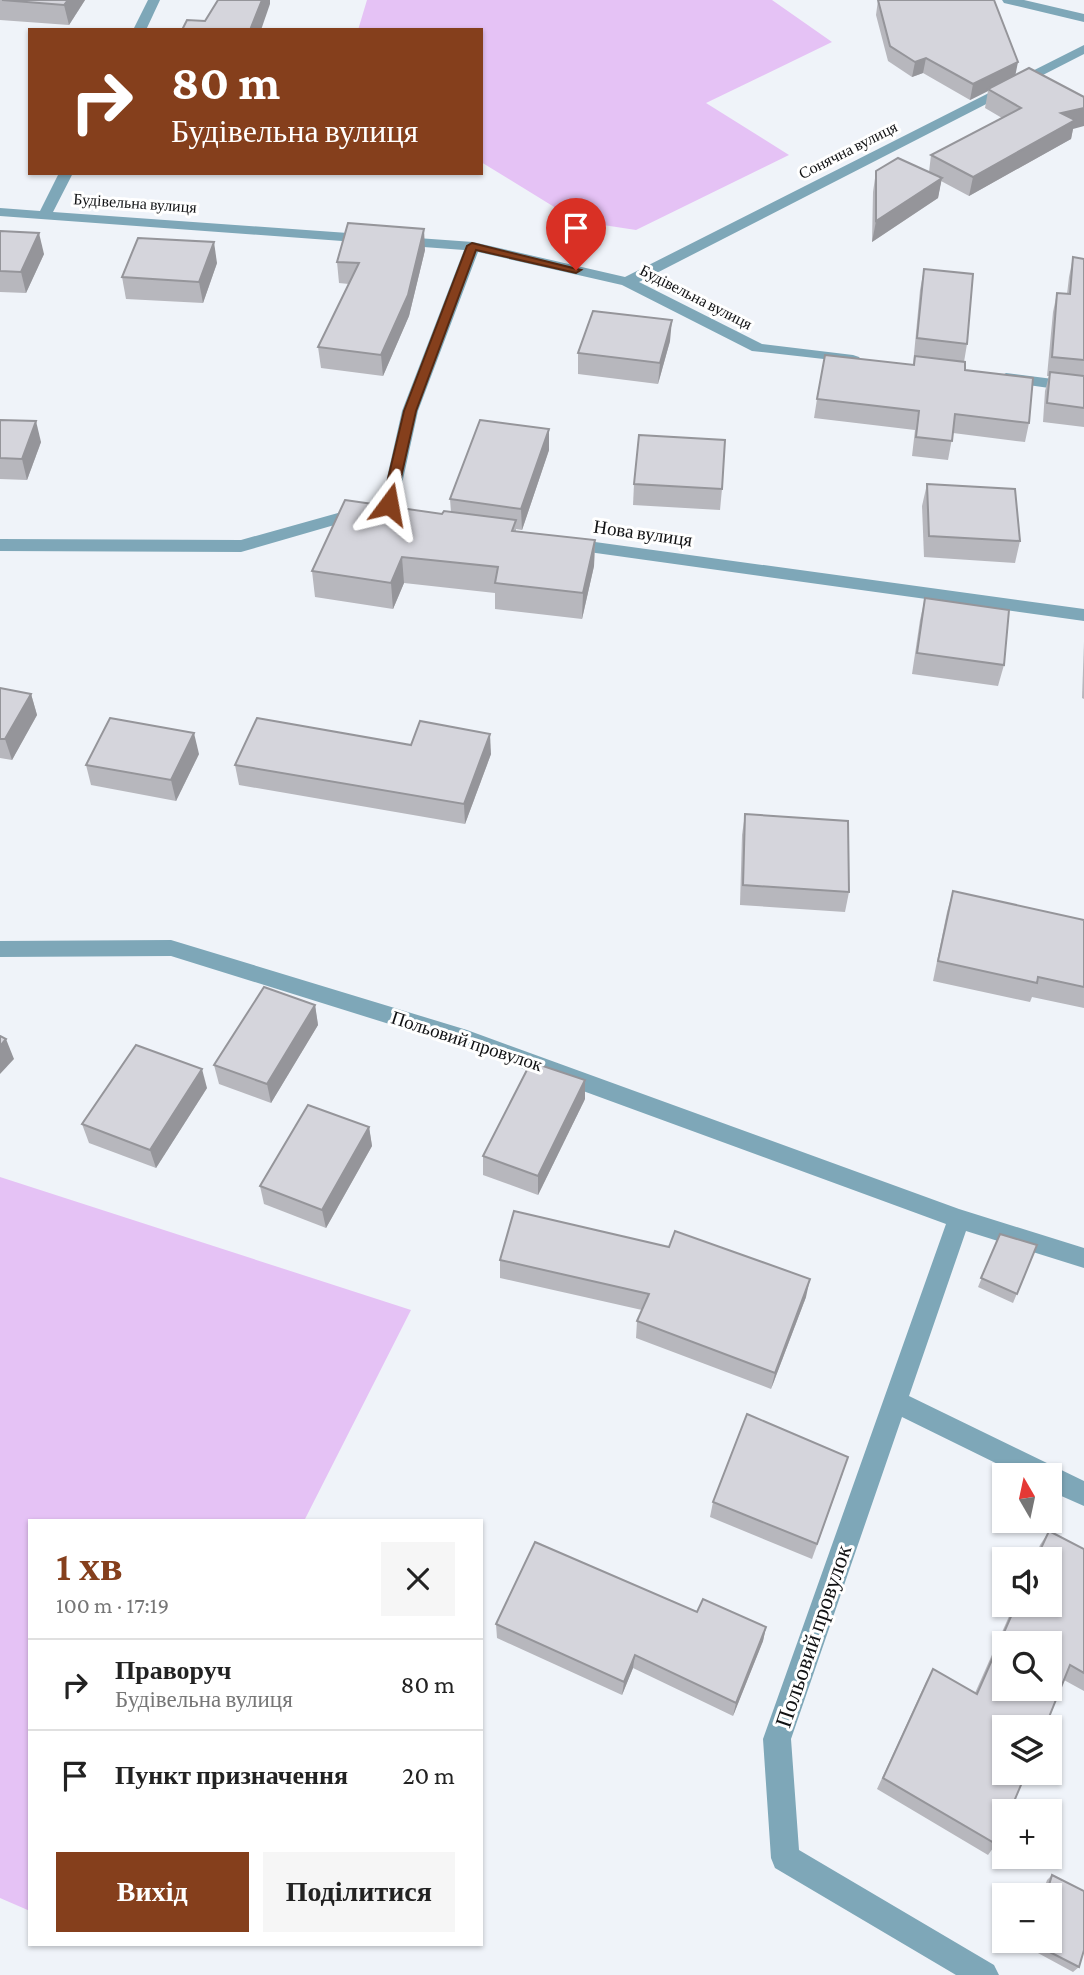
<!DOCTYPE html>
<html lang="uk">
<head>
<meta charset="utf-8">
<style>
  body { margin:0; font-family:"Crimson Pro",serif; background:#f6f6f6; color:#222; height:100vh; display:flex; flex-direction:column; font-size:26px; white-space:nowrap }
  * { box-sizing:border-box; margin:0 }
  p { font-size:23px; color:#767676 }
  .icon { flex:none; width:38px; height:38px; fill:none; stroke:currentColor; stroke-width:2; stroke-linecap:round; stroke-linejoin:round }
  .map { position:relative; flex:1; overflow:hidden }
  .side { position:absolute; left:28px; top:1519px; width:455px; height:427px; display:flex; flex-direction:column; background:#fff; border-radius:0px; box-shadow:0 2px 5px #0004 }
  .side>* { flex:none }
  .banner { position:absolute; left:28px; top:28px; width:455px; height:147px; border-radius:0px; box-shadow:0 2px 5px #0004; background:#853f1c; color:#fff; overflow:hidden }
  .needle { width:46px; rotate:351deg }
  .buttons { position:absolute; left:992px; top:1463px; display:grid; gap:14px }
  .buttons a { display:grid; place-items:center; width:70px; height:70px; border-radius:0px; background:#fff; box-shadow:0 2px 5px #0004; font-size:35px }
  .pin { position:absolute; display:grid; place-items:center; width:60px; height:60px; color:#fff; margin:-72px -30px; border-radius:50% 50% 50% 0; rotate:-45deg; box-shadow:0 0 7px #0007 }
  .pin .icon { rotate:45deg }
  .me { position:absolute; width:77px; margin:-38px; rotate:13deg; stroke-linejoin:round; filter:drop-shadow(0 0 5px #0008) }
  .turn { display:flex; align-items:center; gap:24px; height:147px; padding:0 28px; font-size:32px }
  .turn .icon { width:91px; height:91px; stroke-width:2.5 }
  .turn b { display:block; font-size:49px; line-height:60px }
  .round { display:grid; place-items:center; flex:none; width:74px; height:74px; border-radius:0px; background:#f6f6f6 }
  .headline { display:flex; align-items:center; justify-content:space-between; height:119px; padding:0 28px }
  h1 { font-size:42px; font-weight:600; line-height:52px; color:#853f1c }
  .action { display:flex; gap:14px; margin-top:auto; padding:14px 28px }
  .action a { flex:1; height:80px; border-radius:0px; background:#853f1c; color:#fff; font-size:28px; font-weight:600; line-height:80px; text-align:center }
  .action a+a { background:#f6f6f6; color:#222 }
  ul { padding:0; list-style:none }
  li { display:flex; align-items:center; gap:21px; height:91px; padding:0 28px; border-top:2px solid #e0e0e0 }
  li div { flex:1 }
  li b { display:block; font-size:26px }
  li em { font-style:normal }
  .map>svg:first-child { display:block }
  .green { fill:#e5c2f5 }
  .lines { fill:none; stroke-linecap:round; stroke-linejoin:round }
  .street { fill:#7ea7b8; fill-rule:evenodd }
  .wall { fill:#b7b7bd }
  .shaded-wall { fill:#95959a }
  .building { fill:#d5d5dc; stroke:#95959a; stroke-width:2; fill-rule:evenodd }
  .route { fill:#853f1c; stroke:#562912; stroke-width:2 }
  .labels { text-anchor:middle; dominant-baseline:central; stroke-width:6; stroke-linejoin:round; paint-order:stroke }
  .far-street-label { font-size:16px; fill:#111214; stroke:#fff }
  .street-label { font-size:19px; fill:#111214; stroke:#fff }
  .near-street-label { font-size:23px; fill:#111214; stroke:#fff }
</style>
</head>
<body>
<div class="map">
<svg width="1084" height="1975" viewBox="0 0 1084 1975">
  <rect width="100%" height="100%" fill="#eff3f9"/>
  <g class="green">
    <polygon points="367,0 772,0 832,42 706,103 789,155 636,230 577,221 481,162 481,30 358,30"/>
    <polygon points="0,1177 411,1310 304,1521 30,1521 30,1911 0,1898"/>
  </g>
  <g class="lines">
    <g class="street">
      <polygon points="148,0 160,0 146,30 133,30"/>
      <polygon points="1002,0 1024,0 1084,14 1084,22 1004,3"/>
      <polygon points="1084,45 1084,54 639,282 762,344 853,355 859,357 861,360 859,363 752,351 622,285 478,252 418,411 398,502 422,523 413,529 407,527 381,504 402,411 464,250 0,216 0,208 40,211 59,173 73,173 53,212 473,242 625,277"/>
      <polygon points="1006,373 1084,383 1084,393 1000,381 998,378"/>
      <polygon points="363,506 371,511 369,515 241,552 0,551 0,539 241,540"/>
      <polygon points="566,538 1084,609 1084,621 560,548 557,544"/>
      <polygon points="171,940 467,1030 959,1209 1084,1248 1084,1268 966,1231 909,1396 1084,1481 1084,1506 1050,1491 1050,1475 1020,1475 902,1417 791,1739 799,1850 994,1965 999,1975 956,1975 775,1868 771,1858 763,1739 946,1224 463,1047 171,956 0,957 0,941"/>
    </g>
  </g>
  <g class="wall">
    <polygon points="0,0 85,0 69,25 0,20"/>
    <polygon points="878,0 1015,75 1073,129 1071,139 969,196 941,181 938,198 872,242 873,192 876,171 929,172 931,155 1002,118 985,108 988,91 970,100 923,73 912,77 888,61 876,15"/>
    <polygon points="0,231 44,254 26,293 0,292"/>
    <polygon points="425,250 409,316 383,376 321,368 318,347 349,284 339,283 337,262"/>
    <polygon points="1073,257 1084,259 1084,427 1043,422 1045,391 1049,376 1047,376 1053,312 1057,293 1067,294 1069,277"/>
    <polygon points="217,263 203,303 126,299 122,277"/>
    <polygon points="924,269 967,344 964,362 965,370 1029,423 1025,442 953,433 948,460 912,456 915,430 814,418 817,399 913,365 920,290"/>
    <polygon points="670,341 658,384 578,374 578,353"/>
    <polygon points="0,420 41,442 27,480 0,479"/>
    <polygon points="549,429 549,450 522,530 516,529 516,532 595,540 594,566 582,619 495,609 495,593 404,583 393,609 315,597 312,571 442,514 451,512 450,499"/>
    <polygon points="634,484 722,489 720,510 633,505"/>
    <polygon points="927,484 1020,541 1015,563 924,557 922,506"/>
    <polygon points="925,598 1004,665 998,686 912,674 920,620"/>
    <polygon points="1084,642 1084,699 1082,698"/>
    <polygon points="0,688 31,694 37,715 12,760 0,758"/>
    <polygon points="411,745 491,754 465,824 239,785 235,765"/>
    <polygon points="199,754 176,801 91,785 86,765"/>
    <polygon points="745,814 849,892 845,912 740,905 742,835"/>
    <polygon points="953,891 1084,920 1084,1008 1032,997 1030,1002 933,981 947,912"/>
    <polygon points="315,1005 318,1025 271,1103 219,1084 214,1065"/>
    <polygon points="207,1088 156,1168 89,1143 82,1124"/>
    <polygon points="585,1099 538,1195 483,1175 483,1156"/>
    <polygon points="369,1127 372,1146 326,1228 264,1204 260,1186"/>
    <polygon points="1000,1234 1037,1245 1013,1303 978,1287"/>
    <polygon points="500,1260 806,1297 771,1389 636,1338 637,1321 642,1310 500,1278"/>
    <polygon points="843,1473 812,1559 710,1517 713,1502"/>
    <polygon points="1049,1531 1084,1549 1084,1691 1064,1680 996,1844 988,1855 877,1789 926,1682 933,1669 975,1693 1014,1605 1050,1605 1050,1559 1034,1559 1040,1545"/>
    <polygon points="697,1612 766,1627 763,1641 733,1716 633,1668 622,1695 497,1638 496,1624"/>
    <polygon points="1052,1875 1079,1967 1073,1972 1025,1946 1027,1941 1050,1941 1050,1895 1042,1895 1047,1880"/>
  </g>
  <g class="shaded-wall">
    <polygon points="68,0 85,0 69,25 64,5"/>
    <polygon points="262,0 270,0 270,4 261,30 250,30"/>
    <polygon points="926,58 923,73 912,77 915,62"/>
    <polygon points="1018,62 1015,77 988,89 988,91 970,100 973,84"/>
    <polygon points="1084,108 1084,126 1073,129 1071,139 969,196 973,177 1061,113"/>
    <polygon points="942,178 938,198 872,242 876,221"/>
    <polygon points="424,229 425,250 409,316 383,376 381,355"/>
    <polygon points="39,233 44,254 26,293 21,272"/>
    <polygon points="214,242 217,263 203,303 199,282"/>
    <polygon points="672,320 670,341 658,384 660,363"/>
    <polygon points="36,421 41,442 27,480 22,459"/>
    <polygon points="549,429 549,450 522,530 521,509"/>
    <polygon points="595,540 594,566 582,619 583,593"/>
    <polygon points="402,557 404,583 393,609 391,583"/>
    <polygon points="31,694 37,715 12,760 5,739"/>
    <polygon points="194,733 199,754 176,801 171,780"/>
    <polygon points="490,734 491,754 465,824 464,804"/>
    <polygon points="315,1005 318,1025 271,1103 267,1084"/>
    <polygon points="6,1039 14,1059 0,1074 0,1046"/>
    <polygon points="202,1069 207,1088 156,1168 150,1150"/>
    <polygon points="585,1080 585,1099 538,1195 538,1176"/>
    <polygon points="369,1127 372,1146 326,1228 322,1210"/>
    <polygon points="810,1279 806,1297 771,1389 775,1373"/>
    <polygon points="766,1627 763,1641 733,1716 736,1703"/>
    <polygon points="635,1655 633,1668 622,1695 624,1682"/>
  </g>
  <g class="building">
    <polygon points="2,0 68,0 64,5"/>
    <polygon points="218,0 262,0 250,30 182,30 187,20 205,21"/>
    <polygon points="878,0 994,0 1018,62 973,84 926,58 915,62 890,46"/>
    <polygon points="1029,68 1084,97 1084,108 1061,113 1075,120 973,177 931,155 1021,108 988,89"/>
    <polygon points="898,158 942,178 876,221 876,171"/>
    <polygon points="348,223 424,229 408,295 381,355 318,347 359,263 337,262"/>
    <polygon points="0,231 39,233 21,272 0,271"/>
    <polygon points="138,238 214,242 199,282 122,277"/>
    <polygon points="1073,257 1084,259 1084,360 1052,357 1057,293 1070,294"/>
    <polygon points="924,269 973,274 967,344 917,338"/>
    <polygon points="593,311 672,320 660,363 578,353"/>
    <polygon points="825,355 914,365 915,356 965,362 965,370 1033,378 1029,423 955,414 952,441 916,437 919,411 817,399"/>
    <polygon points="1050,372 1084,376 1084,408 1047,403"/>
    <polygon points="0,420 36,421 22,459 0,458"/>
    <polygon points="480,420 549,429 521,509 450,499"/>
    <polygon points="639,435 725,440 722,489 634,484"/>
    <polygon points="927,484 1015,489 1020,541 929,536"/>
    <polygon points="345,500 442,514 444,511 516,520 512,531 595,540 583,593 495,583 498,567 402,557 391,583 312,571"/>
    <polygon points="925,598 1009,610 1004,665 917,653"/>
    <polygon points="0,688 31,694 5,739 0,739"/>
    <polygon points="110,718 194,733 171,780 86,765"/>
    <polygon points="257,718 411,745 420,721 490,734 464,804 235,765"/>
    <polygon points="745,814 848,821 849,892 743,885"/>
    <polygon points="953,891 1084,920 1084,987 1038,977 1037,983 938,961"/>
    <polygon points="264,987 315,1005 267,1084 214,1065"/>
    <polygon points="0,1036 6,1039 0,1046"/>
    <polygon points="136,1045 202,1069 150,1150 82,1124"/>
    <polygon points="531,1062 585,1080 538,1176 483,1156"/>
    <polygon points="308,1105 369,1127 322,1210 260,1186"/>
    <polygon points="514,1211 669,1247 675,1231 810,1279 775,1373 637,1321 649,1294 500,1260"/>
    <polygon points="1000,1234 1037,1245 1017,1294 981,1278"/>
    <polygon points="747,1414 848,1457 817,1544 713,1502"/>
    <path d="M 1049,1531 L 1084,1549 L 1084,1673 L 1070,1665 L 1045,1727 L 1004,1727 L 1004,1773 L 1026,1773 L 1010,1811 L 1004,1811 L 1004,1824 L 996,1844 L 883,1778 L 933,1669 L 977,1694 L 1016,1605 L 1050,1605 L 1050,1559 L 1036,1559 ZM 1004,1643 L 1050,1643 L 1050,1689 L 1004,1689 Z"/>
    <polygon points="535,1542 697,1612 703,1599 766,1627 736,1703 635,1655 624,1682 496,1624"/>
    <polygon points="1052,1875 1084,1891 1084,1950 1079,1967 1030,1942 1031,1941 1050,1941 1050,1895 1046,1895"/>
  </g>
  <polygon class="route" points="472,243 581,270 576,273 476,250 416,411 395,504 389,508 384,507 382,504 404,411 467,246"/>
  <g class="labels">
    <g class="far-street-label">
      <text transform="translate(848 150) rotate(-27)">Сонячна вулиця</text>
      <text transform="translate(135 203) rotate(4)">Будівельна вулиця</text>
      <text transform="translate(696 297) rotate(27)">Будівельна вулиця</text>
    </g>
    <g class="street-label">
      <text transform="translate(643 533) rotate(8)">Нова вулиця</text>
      <text transform="translate(467 1041) rotate(18)">Польовий провулок</text>
    </g>
    <g class="near-street-label">
      <text transform="translate(813 1636) rotate(-71)">Польовий провулок</text>
    </g>
  </g>
</svg>
<div class="buttons">
<a><svg class="needle" viewBox="-14 -14 28 28"><path d="M0-13l5 13h-10z" fill="#e53935"/><path d="M0 13l5-13h-10z" fill="#767676"/></svg></a>
<a><svg class="icon" aria-label="sound" viewBox="0 0 24 24"><path d="M4 9h4l5-4v14l-5-4H4zM17 9q2 3 0 6"/></svg></a>
<a><svg class="icon" aria-label="search" viewBox="0 0 24 24"><circle cx="10" cy="10" r="6"/><path d="M15 15l6 6"/></svg></a>
<a><svg class="icon" aria-label="layers" viewBox="0 0 24 24"><path d="M12 4l9 5-9 5-9-5zM3 14l9 5 9-5"/></svg></a>
<a>+</a>
<a>−</a>
</div>
<div class="pin" style="left:576px;top:270px;background:#d93025"><svg class="icon" aria-label="arrive" viewBox="0 0 24 24"><path d="M6 21V4h12l-3 4 3 4H6"/></svg></div>
<svg class="me" style="left:389px;top:504px" viewBox="-20 -20 40 40"><path d="M0-17L14 15 0 8-14 15z" fill="#853f1c" stroke="#fff" stroke-width="4"/></svg>
<div class="banner">
<div class="turn"><svg class="icon" aria-label="right" viewBox="0 0 24 24"><path d="M7 20v-9h11M14 6l5 5-5 5"/></svg><div><b>80 m</b>Будівельна вулиця</div></div>
</div>
<section class="side">
<div class="headline"><div><h1>1 хв</h1><p>100 m · 17:19</p></div><a class="round"><svg class="icon" aria-label="close" viewBox="0 0 24 24"><path d="M6 6l12 12M18 6L6 18"/></svg></a></div>
<ul>
<li><svg class="icon" aria-label="right" viewBox="0 0 24 24"><path d="M7 20v-9h11M14 6l5 5-5 5"/></svg><div><b>Праворуч</b><p>Будівельна вулиця</p></div><em>80 m</em></li>
<li><svg class="icon" aria-label="arrive" viewBox="0 0 24 24"><path d="M6 21V4h12l-3 4 3 4H6"/></svg><div><b>Пункт призначення</b></div><em>20 m</em></li>
</ul>
<div class="action"><a>Вихід</a><a>Поділитися</a></div>
</section>
</div>
</body>
</html>
